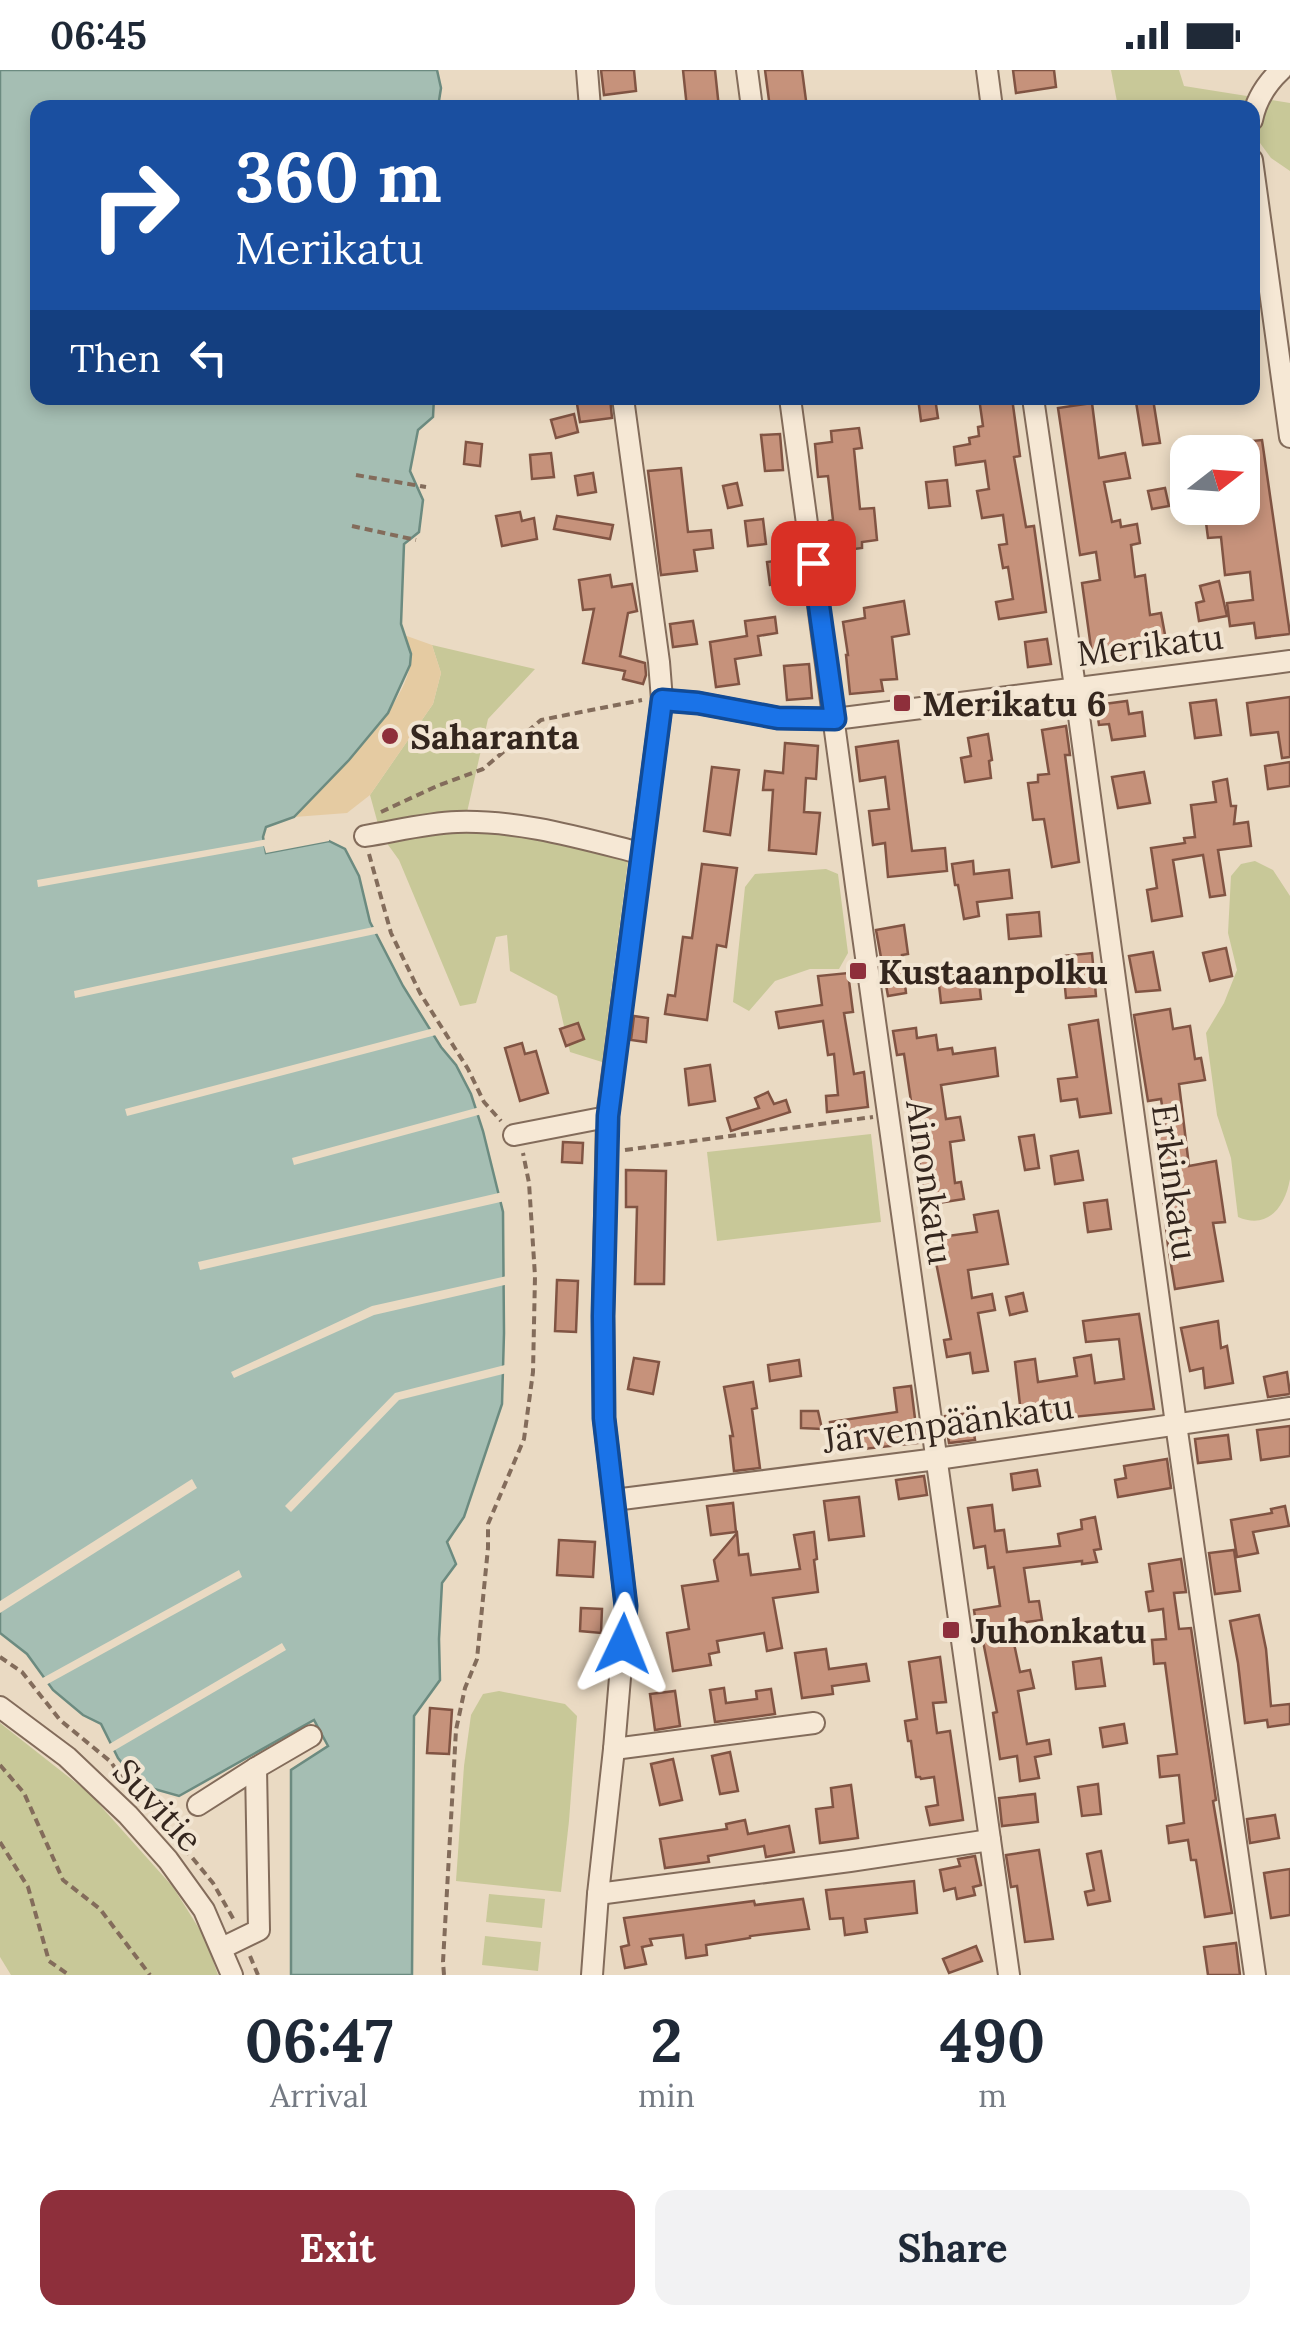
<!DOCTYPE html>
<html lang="en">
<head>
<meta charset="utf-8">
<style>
  body { margin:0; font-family:Lora,serif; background:#f2f2f3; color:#1f2937; height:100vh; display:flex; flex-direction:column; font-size:38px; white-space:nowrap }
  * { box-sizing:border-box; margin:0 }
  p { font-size:32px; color:#747a83 }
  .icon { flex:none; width:55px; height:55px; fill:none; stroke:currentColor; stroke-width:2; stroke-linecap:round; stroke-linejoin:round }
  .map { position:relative; height:1905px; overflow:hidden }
  .panel { display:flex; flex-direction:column; background:#fff; flex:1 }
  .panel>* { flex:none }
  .top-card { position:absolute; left:30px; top:30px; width:1230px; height:305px; border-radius:20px; box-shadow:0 5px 15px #0003; background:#1a4fa0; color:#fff; overflow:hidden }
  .needle { width:65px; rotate:73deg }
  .tools { position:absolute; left:1170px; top:365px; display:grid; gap:20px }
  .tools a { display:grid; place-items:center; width:90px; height:90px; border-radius:20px; background:#fff; box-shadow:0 5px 15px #0003; font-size:50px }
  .pin { position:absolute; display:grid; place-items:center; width:85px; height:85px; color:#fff; margin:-42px; border-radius:20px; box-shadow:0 5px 15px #0006 }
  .me { position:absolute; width:110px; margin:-55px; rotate:2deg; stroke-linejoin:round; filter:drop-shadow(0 0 8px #0008) }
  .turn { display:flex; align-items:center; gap:35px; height:210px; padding:0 40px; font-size:45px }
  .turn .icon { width:130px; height:130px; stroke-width:2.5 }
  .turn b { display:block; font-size:70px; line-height:85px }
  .then { display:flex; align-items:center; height:95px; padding:0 40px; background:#0003; gap:20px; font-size:38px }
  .eta { display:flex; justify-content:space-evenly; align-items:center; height:170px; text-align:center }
  .eta b { font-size:60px; font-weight:700; line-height:70px }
  .button { display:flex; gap:20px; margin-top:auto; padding:20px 40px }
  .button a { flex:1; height:115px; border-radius:20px; background:#8e2f3b; color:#fff; font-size:40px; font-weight:700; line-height:115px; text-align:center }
  .button a+a { background:#f2f2f3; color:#1f2937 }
  .status { display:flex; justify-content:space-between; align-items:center; height:70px; padding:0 50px; background:#fff; direction:ltr }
  .status svg { height:28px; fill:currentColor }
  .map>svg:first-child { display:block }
  .green { fill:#c8c898 }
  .sand { fill:#e5cba2 }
  .water { fill:#a5beb3; stroke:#6c8b80; stroke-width:2.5 }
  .pier { fill:#eadac3 }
  .building { fill:#c6927b; stroke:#815443; stroke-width:2.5 }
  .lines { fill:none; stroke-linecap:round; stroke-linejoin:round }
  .minor-casing { stroke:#836c5b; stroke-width:24 }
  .path { stroke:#836c5b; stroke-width:4; stroke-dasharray:8 5; stroke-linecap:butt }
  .minor { stroke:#f6e8d5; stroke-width:20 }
  .route-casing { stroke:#114b97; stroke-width:25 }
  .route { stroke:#1a73e8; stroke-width:18 }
  .poi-dot { fill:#8e2f3b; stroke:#f2e5d2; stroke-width:4 }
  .labels { text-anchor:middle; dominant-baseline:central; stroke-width:8; stroke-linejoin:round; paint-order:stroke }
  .street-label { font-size:35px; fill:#34261e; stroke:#f2e5d2 }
  .poi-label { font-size:35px; font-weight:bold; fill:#34261e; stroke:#f2e5d2; text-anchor:start }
</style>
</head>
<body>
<div class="status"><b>06:45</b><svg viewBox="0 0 49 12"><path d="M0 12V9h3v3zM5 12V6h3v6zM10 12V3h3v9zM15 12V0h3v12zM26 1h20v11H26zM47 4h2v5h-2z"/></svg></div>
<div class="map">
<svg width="1290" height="1905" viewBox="0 0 1290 1905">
  <rect width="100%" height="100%" fill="#eadac3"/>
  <g class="green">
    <polygon points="1111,0 1179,0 1184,16 1290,33 1290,101 1271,88 1260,73 1253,74 1252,38 1118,37"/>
    <polygon points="432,575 535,599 488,649 463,760 538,769 628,791 602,992 570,982 557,926 510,901 507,865 496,867 476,933 460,936 399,790 381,765 370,725 433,634 441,603"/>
    <path d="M 1255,791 L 1273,800 L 1290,826 L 1290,1109 C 1285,1137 1268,1160 1238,1147 L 1231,1088 L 1217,1045 L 1206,963 L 1224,933 L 1237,900 L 1228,863 L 1231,806 L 1241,794 Z"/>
    <polygon points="826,799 838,804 848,883 839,899 810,899 775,911 749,941 733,932 745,817 755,804"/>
    <polygon points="871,1064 881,1152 717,1171 707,1082"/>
    <polygon points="499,1621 565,1634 577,1646 569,1751 561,1822 456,1811 464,1696 471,1645 483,1624"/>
    <polygon points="0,1653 89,1723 173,1817 205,1868 218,1905 11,1905 0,1887"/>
    <polygon points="489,1824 545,1829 542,1858 486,1852"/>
    <polygon points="485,1866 541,1872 538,1901 482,1895"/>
  </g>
  <path class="sand" d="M 404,565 L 432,575 L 441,603 L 433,634 L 370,725 L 347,743 L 294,747 C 329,711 400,645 410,596 C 412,585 407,575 404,565 Z"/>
  <polygon class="water" points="0,0 437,0 441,18 438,37 38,38 38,328 434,328 433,347 418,360 410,401 423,430 419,462 404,474 401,554 411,584 410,595 388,643 349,690 294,747 266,757 263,767 266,783 329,771 345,779 359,806 370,852 403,916 441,977 456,995 471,1024 483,1061 503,1142 504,1263 502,1334 464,1447 447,1472 456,1494 442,1513 439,1569 440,1610 414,1646 412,1905 291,1905 291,1700 328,1676 314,1650 179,1726 140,1715 118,1688 101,1654 83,1645 53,1620 27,1584 0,1563"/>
  <g class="pier">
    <polygon points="329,767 329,771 266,783 264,776 38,817 37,810 268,769 270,777"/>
    <polygon points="378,856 380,863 75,928 74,921"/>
    <polygon points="434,958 436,965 127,1046 125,1039"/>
    <polygon points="480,1037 482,1044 294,1095 292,1088"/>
    <polygon points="503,1122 505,1131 200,1200 198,1192"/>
    <polygon points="507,1206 509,1214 374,1245 234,1308 231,1302 372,1236"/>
    <polygon points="505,1295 507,1303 399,1330 291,1442 285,1436 395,1323"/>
    <polygon points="192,1409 197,1418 0,1543 0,1531"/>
    <polygon points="239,1500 242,1507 44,1616 39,1610"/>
    <polygon points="282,1573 286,1580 110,1683 106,1676"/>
  </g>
  <g class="building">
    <polygon points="601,0 634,0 636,21 604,25"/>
    <polygon points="683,0 715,0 719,38 687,38"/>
    <polygon points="765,0 802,0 807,38 770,38"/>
    <polygon points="1013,0 1054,0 1056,17 1016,23"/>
    <polygon points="576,328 610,328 612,348 580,352"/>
    <polygon points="918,328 935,328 938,348 921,351"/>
    <polygon points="979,328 1012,328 1020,386 1014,387 1026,457 1034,456 1046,542 999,549 996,532 1013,529 1008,497 1003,498 999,475 1007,474 1003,445 982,448 977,421 989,419 985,391 956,395 954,377 970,374 969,368 979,366 978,357 983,356"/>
    <polygon points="1153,329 1160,373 1143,375 1136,332"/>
    <polygon points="1092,333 1099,388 1125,383 1130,408 1104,412 1112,452 1120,450 1121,457 1137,454 1140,473 1131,475 1135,507 1145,505 1150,545 1161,543 1166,570 1133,575 1135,586 1093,592 1082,513 1100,510 1096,482 1080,485 1058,338"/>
    <polygon points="574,344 578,362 556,368 551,350"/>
    <polygon points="859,358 862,378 854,379 860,439 874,438 877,470 862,472 862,478 832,482 829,451 833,450 828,406 818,407 815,374 832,372 831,361"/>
    <polygon points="780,364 783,400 765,401 761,365"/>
    <polygon points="1262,370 1290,564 1256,568 1254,553 1230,556 1227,533 1253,530 1250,502 1225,505 1221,467 1208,468 1205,445 1236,441 1235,438 1242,438 1242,372"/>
    <polygon points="466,372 482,374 480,396 464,394"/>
    <polygon points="551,383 554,407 532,409 530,385"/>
    <polygon points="681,398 688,462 711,460 713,478 694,480 697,501 661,505 648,401"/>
    <polygon points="593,403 596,422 578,425 575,406"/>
    <polygon points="947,410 950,436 929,438 926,412"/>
    <polygon points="737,413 742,435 728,438 723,416"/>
    <polygon points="1165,418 1169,436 1152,439 1148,421"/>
    <polygon points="520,442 522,451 534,448 537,469 502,476 496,446"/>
    <polygon points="557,446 613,455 610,469 554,459"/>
    <polygon points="763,449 766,474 748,476 745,451"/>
    <polygon points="796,488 800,519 781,522 780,514 770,515 767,492"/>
    <polygon points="610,505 612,517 632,514 637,541 628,543 620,586 645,593 646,605 643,614 623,609 625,601 583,593 594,539 583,540 579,510"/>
    <polygon points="1219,511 1227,546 1199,551 1196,533 1204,531 1200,516"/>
    <polygon points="904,531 909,564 892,567 897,609 881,610 883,621 850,624 846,585 848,585 843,552 865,548 864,538"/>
    <polygon points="775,547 777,563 758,566 761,585 735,589 739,614 716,617 710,572 747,566 745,551"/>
    <polygon points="693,551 697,574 673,577 670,554"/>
    <polygon points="1047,569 1051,594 1028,597 1025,572"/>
    <polygon points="809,594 812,628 787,630 784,596"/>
    <polygon points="1290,627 1290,687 1282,688 1278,662 1251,665 1247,633"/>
    <polygon points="1216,630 1221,665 1195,668 1190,633"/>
    <polygon points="1127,631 1129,644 1142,642 1145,666 1112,670 1109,654 1099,655 1096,635"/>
    <polygon points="1066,656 1070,685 1065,685 1079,792 1052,797 1044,749 1033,750 1028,713 1038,712 1038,705 1049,704 1042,660"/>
    <polygon points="988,664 992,690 989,691 991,708 965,712 961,688 971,686 968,668"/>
    <polygon points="898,671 912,781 945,778 947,801 888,807 885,773 873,775 869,741 889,739 885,707 860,711 856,677"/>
    <polygon points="785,673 818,676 816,709 806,708 804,742 820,743 816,784 769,780 773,720 763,720 765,701 783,703"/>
    <polygon points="1290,692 1290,716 1268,719 1265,696"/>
    <polygon points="712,697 739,700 730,765 704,761"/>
    <polygon points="1144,702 1150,733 1118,738 1112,707"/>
    <polygon points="1227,709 1231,736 1236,736 1234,754 1248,752 1251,776 1218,780 1225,825 1210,827 1203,785 1173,790 1182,846 1152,851 1147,820 1157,818 1151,778 1185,773 1184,768 1195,767 1191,735 1216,732 1213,712"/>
    <polygon points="973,791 974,804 1009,800 1012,828 977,832 979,846 964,849 958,815 955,815 952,794"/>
    <polygon points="702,794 737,798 726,877 717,875 707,950 665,944 668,925 675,926 683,867 692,868"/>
    <polygon points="1039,842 1041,866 1009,869 1007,845"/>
    <polygon points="904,855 908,884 902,885 906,923 888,926 876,860"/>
    <polygon points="1226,878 1232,906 1210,911 1203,883"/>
    <polygon points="1153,882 1160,920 1136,922 1129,886"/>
    <polygon points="1092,883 1096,926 1066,928 1062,886"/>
    <polygon points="978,902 981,929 941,933 938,906"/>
    <polygon points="848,903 853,942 844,943 854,1004 864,1002 868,1037 827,1042 826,1026 838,1025 834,984 828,985 823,951 779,958 776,942 822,935 818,906"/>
    <polygon points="1170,939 1173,959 1190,956 1195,989 1201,988 1205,1010 1179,1014 1189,1096 1216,1091 1225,1152 1213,1153 1223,1211 1175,1219 1168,1176 1162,1121 1165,1121 1157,1062 1166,1061 1161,1029 1148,1031 1134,945"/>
    <polygon points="634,946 648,948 646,972 631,970"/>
    <polygon points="1098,950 1111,1043 1080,1047 1077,1029 1061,1031 1058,1009 1077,1007 1069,955"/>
    <polygon points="578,953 584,969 566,976 560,959"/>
    <polygon points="916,958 917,968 936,965 938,980 952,978 953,984 995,978 998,1006 941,1015 946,1049 960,1047 964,1070 950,1072 955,1113 961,1112 964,1129 932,1134 931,1124 924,1125 917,1072 913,1072 907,1031 911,1031 904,984 897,985 893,961"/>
    <polygon points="522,973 525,984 536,981 548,1023 520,1031 505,978"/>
    <polygon points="710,995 715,1031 689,1035 685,999"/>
    <polygon points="768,1022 774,1034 786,1030 790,1042 731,1061 727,1048 759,1038 755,1028"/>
    <polygon points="1034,1065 1039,1098 1025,1100 1019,1067"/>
    <polygon points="563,1072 583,1073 582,1093 562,1092"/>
    <polygon points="1078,1081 1083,1110 1055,1114 1051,1086"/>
    <polygon points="626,1100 666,1101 664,1214 635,1214 637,1137 626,1137"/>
    <polygon points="1107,1130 1111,1159 1088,1162 1084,1133"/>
    <polygon points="998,1141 1008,1194 968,1200 972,1228 992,1224 995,1240 978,1243 988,1301 973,1303 970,1283 947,1287 944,1270 951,1269 934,1182 942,1181 940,1167 977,1162 974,1145"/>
    <polygon points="557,1210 578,1211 576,1262 555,1261"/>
    <polygon points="1023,1223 1027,1241 1010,1245 1006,1227"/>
    <polygon points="1139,1244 1154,1339 1022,1352 1015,1292 1035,1289 1038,1312 1077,1306 1074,1288 1091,1285 1095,1313 1124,1309 1119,1269 1086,1272 1083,1251"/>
    <polygon points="1218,1251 1221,1278 1227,1276 1233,1313 1205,1318 1203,1298 1190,1301 1181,1258"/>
    <polygon points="634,1288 659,1292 653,1324 628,1319"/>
    <polygon points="799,1290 801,1306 770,1311 768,1295"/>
    <polygon points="1287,1302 1290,1324 1268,1327 1264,1307"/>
    <polygon points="753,1312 757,1338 752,1339 760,1398 734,1401 730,1366 733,1366 724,1317"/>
    <polygon points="911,1316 918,1373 864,1379 862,1366 832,1370 830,1352 897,1342 894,1318"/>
    <polygon points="801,1341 818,1341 822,1359 801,1358"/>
    <polygon points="971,1343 975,1370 949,1373 945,1346"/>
    <polygon points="1290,1356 1290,1386 1261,1390 1257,1360"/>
    <polygon points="1228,1365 1231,1389 1198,1393 1195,1369"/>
    <polygon points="1167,1389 1171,1418 1118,1427 1115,1410 1126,1408 1124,1396"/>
    <polygon points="1037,1400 1040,1416 1013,1420 1011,1404"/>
    <polygon points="924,1406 927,1425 899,1429 896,1410"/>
    <polygon points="859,1427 864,1466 829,1470 824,1431"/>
    <polygon points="733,1433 736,1462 711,1465 707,1436"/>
    <polygon points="992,1435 995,1461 1004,1460 1007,1482 1060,1476 1058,1464 1082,1459 1081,1450 1095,1447 1101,1479 1094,1480 1097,1492 1082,1494 1082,1491 1024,1498 1029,1532 1039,1531 1042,1550 1026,1552 1027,1562 1012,1564 1020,1602 1030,1600 1034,1618 1018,1621 1027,1674 1049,1670 1051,1684 1035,1687 1039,1708 1020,1711 1017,1686 1000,1689 993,1643 997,1642 981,1561 977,1562 974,1540 1000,1536 994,1497 988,1498 985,1476 974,1478 968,1438"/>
    <polygon points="1285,1436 1289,1456 1253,1462 1258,1483 1237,1487 1231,1450 1272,1443 1271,1439"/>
    <polygon points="814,1462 817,1489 814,1490 818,1522 773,1528 782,1578 767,1581 764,1563 717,1571 719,1582 709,1584 711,1595 673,1601 667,1563 689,1559 682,1516 718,1511 714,1490 737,1463 739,1485 748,1484 751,1505 800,1499 794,1465"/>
    <polygon points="559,1470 595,1472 593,1507 557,1505"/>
    <polygon points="1234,1480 1240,1521 1215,1524 1209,1483"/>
    <polygon points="1181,1489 1186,1522 1174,1523 1179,1559 1191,1558 1216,1730 1213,1731 1232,1843 1205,1847 1196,1790 1191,1790 1188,1770 1169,1773 1167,1756 1184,1753 1179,1705 1160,1707 1158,1686 1177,1684 1165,1593 1154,1594 1152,1570 1166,1569 1163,1539 1149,1541 1146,1522 1153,1521 1149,1494"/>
    <polygon points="581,1538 602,1539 601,1563 580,1561"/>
    <polygon points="1259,1545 1266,1579 1271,1636 1290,1634 1290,1654 1268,1657 1267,1650 1245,1653 1238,1593 1230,1551"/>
    <polygon points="826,1579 829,1599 866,1594 869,1611 832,1616 833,1624 802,1628 795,1583"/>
    <polygon points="940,1587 946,1632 933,1633 937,1663 950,1661 963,1750 930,1755 926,1737 938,1735 934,1707 921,1709 920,1707 916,1707 911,1671 908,1671 905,1651 917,1649 909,1592"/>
    <polygon points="1101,1588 1105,1616 1076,1619 1073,1592"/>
    <polygon points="724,1618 726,1633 757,1629 756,1621 771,1619 775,1644 715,1652 710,1620"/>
    <polygon points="675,1621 680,1656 655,1660 650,1624"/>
    <polygon points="430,1638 452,1640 449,1684 427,1683"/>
    <polygon points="1124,1654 1127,1673 1103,1677 1100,1658"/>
    <polygon points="730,1682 738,1721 720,1724 712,1686"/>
    <polygon points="673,1689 682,1730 660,1735 651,1694"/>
    <polygon points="1098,1714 1101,1744 1082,1746 1078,1717"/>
    <polygon points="851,1715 858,1768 820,1773 816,1739 833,1737 831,1718"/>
    <polygon points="1035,1724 1038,1752 1002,1756 999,1728"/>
    <polygon points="1275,1745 1279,1768 1250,1773 1247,1749"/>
    <polygon points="745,1750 748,1764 789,1756 794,1782 766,1787 764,1776 708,1786 709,1792 665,1798 660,1769 727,1759 726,1754"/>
    <polygon points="1039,1780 1053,1869 1025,1872 1017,1816 1011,1817 1006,1785"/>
    <polygon points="1101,1781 1110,1831 1088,1835 1085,1822 1094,1820 1087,1784"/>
    <polygon points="975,1786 981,1815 973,1817 975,1825 957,1829 955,1818 944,1821 940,1800 960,1796 958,1789"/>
    <polygon points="1290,1799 1290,1845 1271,1848 1264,1803"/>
    <polygon points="914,1811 917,1843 865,1849 867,1862 845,1865 843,1848 830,1849 826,1820"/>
    <polygon points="803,1829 809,1859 750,1866 750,1868 706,1875 707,1885 686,1888 683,1865 650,1869 652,1875 642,1877 646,1894 625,1898 621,1877 629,1875 624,1848 754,1831 755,1835"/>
    <polygon points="1236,1873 1240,1905 1208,1905 1204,1877"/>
    <polygon points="976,1876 982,1891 949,1903 943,1889"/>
  </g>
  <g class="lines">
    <g class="minor-casing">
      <g id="minor">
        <polyline points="587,0 590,38"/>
        <polyline points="747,0 752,38"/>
        <polyline points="987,0 992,38"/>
        <path d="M 1252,50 C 1256,30 1266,14 1281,0"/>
        <polyline points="1252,90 1290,367"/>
        <polyline points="790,328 856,816 1009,1905"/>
        <polyline points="1033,328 1075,617 1176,1354 1255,1905"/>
        <polyline points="662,630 698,633 778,648 835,649 1290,591"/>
        <path d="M 365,766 C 396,761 427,753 457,752 C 520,750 580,768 640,783"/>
        <polyline points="514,1065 607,1047"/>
        <polyline points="614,1430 937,1389 1290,1338"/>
        <polyline points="0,1637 67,1687 128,1745 168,1790 204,1840 232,1905"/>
        <polyline points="614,1679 814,1653"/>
        <polyline points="198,1735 256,1698"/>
        <polyline points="598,1824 850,1791 990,1770"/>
        <polyline points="222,1878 259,1860 256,1698 311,1666"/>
        <polyline points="592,1905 598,1824 614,1679 626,1536 604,1348 603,1246 607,1047 662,630 659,592 623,328"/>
      </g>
    </g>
    <g class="path">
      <polyline points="356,405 426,417"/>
      <polyline points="352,456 416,470"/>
      <polyline points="381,742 437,716 483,699 541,650 642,630"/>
      <polyline points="369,784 391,863 420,923 468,999 484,1032 501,1051"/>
      <polyline points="625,1080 873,1047"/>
      <polyline points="0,1587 22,1602 60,1650 111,1692 128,1718"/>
      <polyline points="0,1695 24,1723 63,1810 100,1839 150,1905"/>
      <polyline points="176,1768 213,1813 234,1850"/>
      <polyline points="0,1772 28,1817 49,1891 69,1905"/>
      <polyline points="250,1886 258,1905"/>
      <polyline points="444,1905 443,1892 456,1660 465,1618 477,1589 488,1478 488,1454 524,1369 533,1302 535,1206 529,1113 523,1083"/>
    </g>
    <use href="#minor" class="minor"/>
  </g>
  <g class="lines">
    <g class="route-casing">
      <polyline id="route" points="623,1574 626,1536 604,1348 603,1246 608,1046 662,630 698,633 778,648 835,649 813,493"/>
    </g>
    <use href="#route" class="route"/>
  </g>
  <g class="poi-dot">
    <rect x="892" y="623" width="20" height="20" rx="5"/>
    <circle cx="390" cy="666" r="10"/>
    <rect x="848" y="891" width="20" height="20" rx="5"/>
    <rect x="941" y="1550" width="20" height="20" rx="5"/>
  </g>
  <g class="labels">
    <g class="street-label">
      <text transform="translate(1150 575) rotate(-7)">Merikatu</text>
      <text transform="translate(930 1112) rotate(82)">Ainonkatu</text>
      <text transform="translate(1175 1112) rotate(82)">Erkinkatu</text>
      <text transform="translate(948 1353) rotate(-8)">Järvenpäänkatu</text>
      <text transform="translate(158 1735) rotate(47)">Suvitie</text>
    </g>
    <g class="poi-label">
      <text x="922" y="633">Merikatu 6</text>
      <text x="410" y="666">Saharanta</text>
      <text x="878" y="901">Kustaanpolku</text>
      <text x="971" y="1560">Juhonkatu</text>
    </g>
  </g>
</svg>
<div class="tools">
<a><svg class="needle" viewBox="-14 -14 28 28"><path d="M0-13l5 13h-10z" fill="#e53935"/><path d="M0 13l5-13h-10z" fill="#747a83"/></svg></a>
</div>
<div class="pin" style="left:813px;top:493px;background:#d93025"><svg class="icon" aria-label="arrive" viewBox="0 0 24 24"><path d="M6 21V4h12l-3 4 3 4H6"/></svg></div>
<svg class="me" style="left:623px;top:1574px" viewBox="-20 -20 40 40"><path d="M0-17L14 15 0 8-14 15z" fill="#1a73e8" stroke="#fff" stroke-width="4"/></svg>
<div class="top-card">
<div class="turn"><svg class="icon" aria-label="right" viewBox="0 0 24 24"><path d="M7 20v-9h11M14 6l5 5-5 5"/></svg><div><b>360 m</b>Merikatu</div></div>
<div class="then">Then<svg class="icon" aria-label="left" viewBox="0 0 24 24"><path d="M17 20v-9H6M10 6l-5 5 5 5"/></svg></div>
</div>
</div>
<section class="panel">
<div class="eta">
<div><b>06:47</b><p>Arrival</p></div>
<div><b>2</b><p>min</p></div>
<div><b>490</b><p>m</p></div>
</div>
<div class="button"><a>Exit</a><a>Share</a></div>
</section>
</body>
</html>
